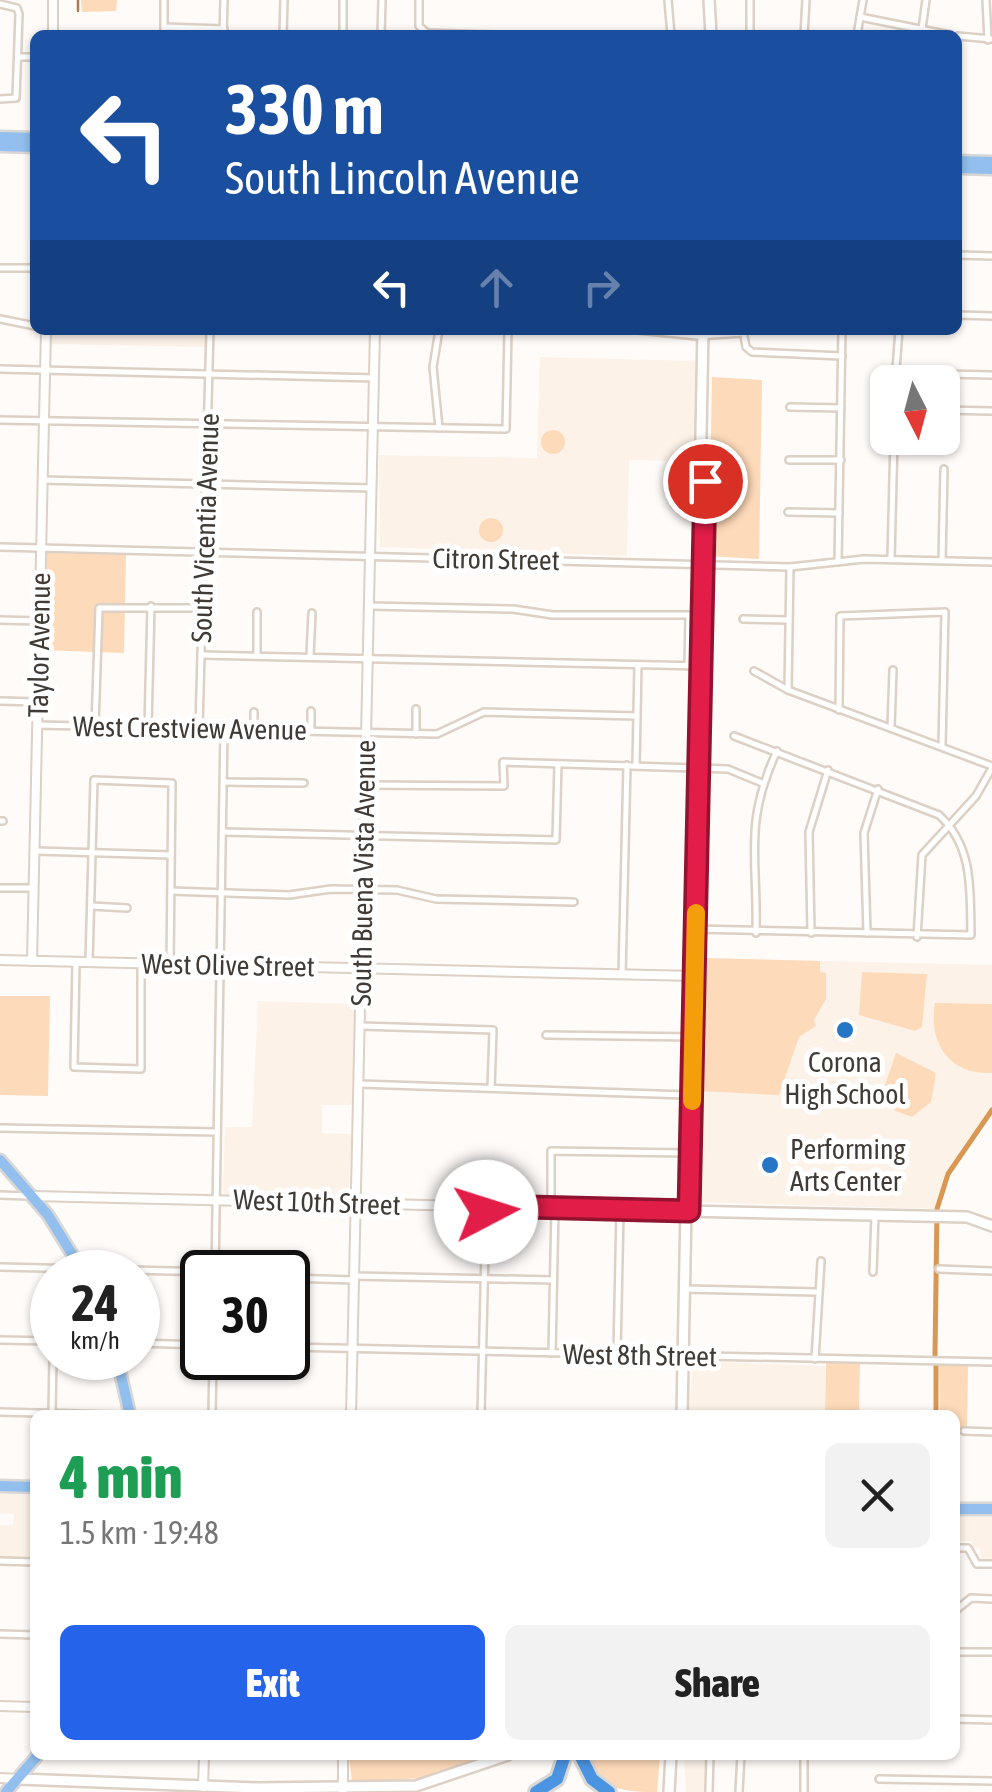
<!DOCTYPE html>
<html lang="en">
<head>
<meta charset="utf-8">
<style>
  body { margin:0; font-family:"Asap Condensed",sans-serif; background:#f2f2f2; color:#222; height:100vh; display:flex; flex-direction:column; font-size:38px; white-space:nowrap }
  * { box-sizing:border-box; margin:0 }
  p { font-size:32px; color:#767676 }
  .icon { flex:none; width:55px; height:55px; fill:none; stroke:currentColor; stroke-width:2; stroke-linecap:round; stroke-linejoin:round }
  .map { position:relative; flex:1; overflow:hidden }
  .drawer { position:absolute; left:30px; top:1410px; width:930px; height:350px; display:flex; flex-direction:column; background:#fff; border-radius:15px; box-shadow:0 2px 8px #0004 }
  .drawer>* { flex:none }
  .hud { position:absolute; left:30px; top:30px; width:932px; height:305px; border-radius:15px; box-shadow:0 2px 8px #0004; background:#1a4fa0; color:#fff; overflow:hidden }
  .needle { width:65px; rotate:174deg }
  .tools { position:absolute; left:870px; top:365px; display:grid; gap:20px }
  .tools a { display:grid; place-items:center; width:90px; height:90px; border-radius:15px; background:#fff; box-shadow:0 2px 8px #0004; font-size:50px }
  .speed { position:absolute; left:30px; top:1250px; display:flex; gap:20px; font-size:50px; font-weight:700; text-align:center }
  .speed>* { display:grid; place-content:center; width:130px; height:130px; border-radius:50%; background:#fff; box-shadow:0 2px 8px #0004; line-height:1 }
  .speed small { font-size:25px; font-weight:400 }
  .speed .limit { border:5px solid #111; border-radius:15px; background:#fff; color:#111 }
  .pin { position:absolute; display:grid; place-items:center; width:85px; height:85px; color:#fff; margin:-42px; border:5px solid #fff; border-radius:50%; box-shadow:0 2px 10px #0007 }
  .me { position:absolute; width:110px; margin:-55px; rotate:85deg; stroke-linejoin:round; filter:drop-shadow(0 0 8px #0008) }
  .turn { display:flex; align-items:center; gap:35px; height:210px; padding:0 30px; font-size:45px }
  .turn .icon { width:130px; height:130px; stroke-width:2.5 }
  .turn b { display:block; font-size:70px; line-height:85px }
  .lanes { display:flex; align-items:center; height:95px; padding:0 30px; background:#0003; justify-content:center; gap:50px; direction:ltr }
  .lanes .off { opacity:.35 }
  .round { display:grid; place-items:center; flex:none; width:105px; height:105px; border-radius:15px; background:#f2f2f2 }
  .summary { display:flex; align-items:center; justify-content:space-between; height:170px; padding:0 30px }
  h1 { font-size:60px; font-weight:800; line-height:75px; color:#1e9e55 }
  .cta { display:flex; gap:20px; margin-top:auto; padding:20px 30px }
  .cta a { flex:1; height:115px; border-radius:15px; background:#2563eb; color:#fff; font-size:40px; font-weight:800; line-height:115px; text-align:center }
  .cta a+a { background:#f2f2f2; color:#222 }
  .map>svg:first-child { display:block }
  .built { fill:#fdf2e8 }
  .green { fill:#fddab9 }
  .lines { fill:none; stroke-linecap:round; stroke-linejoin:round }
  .stream { stroke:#ab7b4b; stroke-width:2.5 }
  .canal { stroke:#d99754; stroke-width:5 }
  .minor-casing { stroke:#ddd0c5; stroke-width:10 }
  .tertiary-casing { stroke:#ddd0c5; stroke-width:12 }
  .secondary-casing { stroke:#ddd0c5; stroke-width:14 }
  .primary-casing { stroke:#d9d8d7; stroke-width:15 }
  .motorway-casing { stroke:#d9d8d7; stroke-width:18 }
  .minor { stroke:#fff; stroke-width:5 }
  .tertiary { stroke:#fff; stroke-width:8 }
  .secondary { stroke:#fff; stroke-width:9 }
  .primary { stroke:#93bfee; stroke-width:10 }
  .motorway { stroke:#4b94e2; stroke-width:12 }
  .route-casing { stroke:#92132f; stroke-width:25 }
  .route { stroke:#e11d48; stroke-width:18 }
  .slow { stroke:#f59e0b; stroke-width:18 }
  .poi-dot { fill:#2576c4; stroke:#fff; stroke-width:4 }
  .labels { text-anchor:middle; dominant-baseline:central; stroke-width:10; stroke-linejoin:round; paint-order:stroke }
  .street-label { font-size:28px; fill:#403b36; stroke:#fff }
  .poi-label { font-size:28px; fill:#403b36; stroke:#fff }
</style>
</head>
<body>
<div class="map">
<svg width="992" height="1792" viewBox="0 0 992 1792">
  <rect width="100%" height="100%" fill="#fefbf9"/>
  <g class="built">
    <polygon points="52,330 205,330 205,347 51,344"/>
    <polygon points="540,357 696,361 693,461 629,460 627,556 380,547 379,455 537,458"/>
    <polygon points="700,958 992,965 992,1108 951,1166 935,1209 694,1202"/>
    <polygon points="258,1001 355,1004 353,1105 322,1105 322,1133 352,1134 348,1198 226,1195 223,1191 225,1127 252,1127"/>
    <polygon points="693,1361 825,1366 825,1415 689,1415"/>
    <polygon points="0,1494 35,1495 35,1559 0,1558 0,1525 13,1525 14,1514 0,1513"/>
    <polygon points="955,1517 992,1517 992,1559 981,1559 980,1548 972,1548 972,1541 955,1541"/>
    <polygon points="684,1755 707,1755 706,1792 686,1792"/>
  </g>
  <g class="green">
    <polygon points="81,0 117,0 116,11 82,12"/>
    <polygon points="712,377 762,380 759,559 709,556"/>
    <circle cx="553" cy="442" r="12"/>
    <circle cx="491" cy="530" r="12"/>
    <polygon points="47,553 126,555 124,653 43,650"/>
    <polygon points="701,958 820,961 820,972 826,973 826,999 814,1020 816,1026 799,1037 779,1095 698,1091"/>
    <polygon points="862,972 927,974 922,1027 915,1031 859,1015"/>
    <polygon points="0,996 50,996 48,1096 0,1095"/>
    <path d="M 935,1003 L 992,1004 L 992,1073 C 949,1075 928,1043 935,1003 Z"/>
    <polygon points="896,1053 936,1073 931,1102 912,1117 896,1111 881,1097"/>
    <polygon points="826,1363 860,1363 859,1415 825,1415"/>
    <polygon points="939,1365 968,1366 967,1428 955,1431 955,1415 940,1415"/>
    <polygon points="349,1755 485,1755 433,1777 352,1783"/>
    <path d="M 585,1755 L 660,1755 L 657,1792 C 621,1792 602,1790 585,1755 Z"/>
  </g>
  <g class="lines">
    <polyline class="stream" points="78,0 78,11"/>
    <g class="canal">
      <polyline points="935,1355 937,1209 948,1174 992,1110"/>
      <polyline points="936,1366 936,1415"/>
    </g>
    <g class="minor-casing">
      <g id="minor">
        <polyline points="419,0 419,26 427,33 492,35"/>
        <polyline points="668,0 671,35"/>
        <polyline points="986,0 988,40"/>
        <polyline points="0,4 17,8 19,14 16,98 0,99"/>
        <polyline points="860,17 950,35"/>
        <polyline points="164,27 224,29"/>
        <polyline points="922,29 926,0"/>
        <polyline points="164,35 164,0"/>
        <polyline points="223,35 224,0"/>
        <polyline points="283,35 284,0"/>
        <polyline points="343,35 343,0"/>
        <polyline points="381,35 382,0"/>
        <polyline points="750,35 750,1"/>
        <polyline points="804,35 806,0"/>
        <polyline points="857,35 863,0"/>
        <polyline points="958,36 992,39"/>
        <polyline points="18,57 35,57"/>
        <polyline points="958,255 992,256"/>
        <polyline points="0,268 35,268"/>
        <polyline points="958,315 992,316"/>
        <polyline points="0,319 35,326"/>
        <polyline points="638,330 697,336 743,333"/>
        <polyline points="743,330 746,347 752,352 842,356"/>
        <polyline points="0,369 375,378"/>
        <polyline points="896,373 992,375"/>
        <polyline points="895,382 899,330"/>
        <polyline points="790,407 841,408"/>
        <polyline points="942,410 992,411"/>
        <polyline points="0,420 506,429 508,330"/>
        <polyline points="439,428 433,367 439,330"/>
        <polyline points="789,460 841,460"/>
        <polyline points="42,480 372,488"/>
        <polyline points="788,512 839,513"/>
        <polyline points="0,547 790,567 864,559 992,562"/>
        <polyline points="891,559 894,438"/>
        <polyline points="942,561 944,469"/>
        <polyline points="838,562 842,330"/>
        <polyline points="370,606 513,609 553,615 689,615 688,666"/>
        <polyline points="743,619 789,620"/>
        <polyline points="0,620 39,621"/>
        <polyline points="257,654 257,612"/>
        <polyline points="201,655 702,666"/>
        <polyline points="310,655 312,613"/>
        <polyline points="754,671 788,690 992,766"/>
        <polyline points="788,690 790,567"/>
        <polyline points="0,701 37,702"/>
        <polyline points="839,710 840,616 945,612 942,746"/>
        <polyline points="311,711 311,731"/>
        <polyline points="254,712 254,729"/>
        <polyline points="37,725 437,734 484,712 637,716"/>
        <polyline points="95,726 99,608 204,608"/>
        <polyline points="148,726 151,606"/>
        <polyline points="199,727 210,330"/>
        <polyline points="891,727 893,670"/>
        <polyline points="416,734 416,709"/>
        <polyline points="636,765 638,665"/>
        <polyline points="224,782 304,783"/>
        <polyline points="365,785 504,786 503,762 728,769 762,783"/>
        <polyline points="0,821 3,821"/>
        <polyline points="223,832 556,840 558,764"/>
        <polyline points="35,851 171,855"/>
        <polyline points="0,888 32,888"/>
        <polyline points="171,891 289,895 331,889 397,890 436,899 574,902"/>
        <polyline points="92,906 127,908"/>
        <path d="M 693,929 L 971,935 C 970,891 974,847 939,815 L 734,736"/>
        <path d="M 756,933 C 758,858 743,824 777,751"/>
        <polyline points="811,933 809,832 828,770"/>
        <polyline points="867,933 864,833 878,789"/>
        <polyline points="917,937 922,855 976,796 992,768"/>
        <polyline points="76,962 74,1067 141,1069 141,963"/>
        <polyline points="89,962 94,780 172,783 170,964"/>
        <polyline points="622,975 627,765"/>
        <polyline points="360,1026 493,1030 491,1088"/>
        <polyline points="546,1035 694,1037"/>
        <polyline points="359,1084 686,1095"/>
        <polyline points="0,1128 217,1132"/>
        <polyline points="0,1195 27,1196"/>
        <polyline points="551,1208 551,1151 685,1153"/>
        <polyline points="0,1267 215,1272"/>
        <polyline points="939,1269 992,1271"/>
        <polyline points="215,1272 224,729"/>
        <polyline points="873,1272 875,1215"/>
        <polyline points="354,1276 553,1280"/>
        <polyline points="288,1278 354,1280"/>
        <polyline points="685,1289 816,1292"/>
        <polyline points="0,1340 52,1341"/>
        <polyline points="138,1343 202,1345"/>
        <polyline points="288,1347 992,1362"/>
        <polyline points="552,1353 555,1208"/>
        <polyline points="617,1354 620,1210"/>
        <polyline points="815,1359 821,1261"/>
        <polyline points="0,1412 117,1415"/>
        <polyline points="52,1412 53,1358"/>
        <polyline points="212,1415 213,1358"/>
        <polyline points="481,1415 486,1208"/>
        <polyline points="964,1431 992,1432"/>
        <polyline points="955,1548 968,1548 977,1564 992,1564"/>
        <polyline points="0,1561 35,1562"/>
        <polyline points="955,1611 971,1598 992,1599"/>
        <polyline points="0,1634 35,1635"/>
        <polyline points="955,1652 992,1652"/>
        <polyline points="955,1719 992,1720"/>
        <polyline points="879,1779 992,1781"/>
        <polyline points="709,1792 710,1755"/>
        <polyline points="739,1792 741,1755"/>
        <polyline points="804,1792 804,1760"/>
      </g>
    </g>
    <g class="tertiary-casing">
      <g id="tertiary">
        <polyline points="53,35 53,0"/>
        <polyline points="0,960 695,976"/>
        <polyline points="32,961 46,330"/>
        <polyline points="33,1196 683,1211"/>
        <polyline points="351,1415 375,330"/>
        <polyline points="0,1706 35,1707"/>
        <polyline points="0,1778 19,1779"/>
        <polyline points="203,1787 204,1755"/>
        <polyline points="343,1792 343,1755"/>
      </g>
    </g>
    <g class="secondary-casing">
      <g id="secondary">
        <polyline points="709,0 711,35"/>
        <polyline points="704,573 705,509"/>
        <polyline points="683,1211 967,1217 992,1226"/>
        <polyline points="682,1415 703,330"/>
        <polyline points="19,1779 258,1788 416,1786 508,1755"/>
        <polyline points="669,1792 671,1755"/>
      </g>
    </g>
    <g class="primary-casing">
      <g id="primary">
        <polyline points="0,137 35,138"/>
        <polyline points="0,146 35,147"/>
        <polyline points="958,161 992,162"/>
        <polyline points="958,168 992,169"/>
        <polyline points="0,1160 48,1215 83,1272"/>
        <polyline points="117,1358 130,1415"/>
        <polyline points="0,1486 35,1487"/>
        <polyline points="955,1509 992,1509"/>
        <polyline points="6,1792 38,1755"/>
      </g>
    </g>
    <g class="motorway-casing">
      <g id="motorway">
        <polyline points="580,1755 592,1779 609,1792"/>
        <polyline points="536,1792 557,1779 565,1755"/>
      </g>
    </g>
    <use href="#minor" class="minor"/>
    <use href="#tertiary" class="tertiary"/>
    <use href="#secondary" class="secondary"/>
    <use href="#primary" class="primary"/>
    <use href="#motorway" class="motorway"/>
  </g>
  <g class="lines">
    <g class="route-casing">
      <polyline id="route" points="486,1212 486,1206 689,1211 705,481"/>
    </g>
    <use href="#route" class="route"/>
    <polyline class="slow" points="692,1101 696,913"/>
  </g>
  <g class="poi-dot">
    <circle cx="845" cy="1030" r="10"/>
    <circle cx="770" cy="1165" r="10"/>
  </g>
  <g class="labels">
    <g class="street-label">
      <text transform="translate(205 528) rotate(-88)">South Vicentia Avenue</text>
      <text transform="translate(496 559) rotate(1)">Citron Street</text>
      <text transform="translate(39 645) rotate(-89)">Taylor Avenue</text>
      <text transform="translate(190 728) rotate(1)">West Crestview Avenue</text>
      <text transform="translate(363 873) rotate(-89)">South Buena Vista Avenue</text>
      <text transform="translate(228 965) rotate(1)">West Olive Street</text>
      <text transform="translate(317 1202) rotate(2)">West 10th Street</text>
      <text transform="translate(640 1355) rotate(1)">West 8th Street</text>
    </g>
    <g class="poi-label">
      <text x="845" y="1062">Corona<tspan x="845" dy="32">High School</tspan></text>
      <text x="790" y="1149" text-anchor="start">Performing<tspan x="790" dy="32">Arts Center</tspan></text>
    </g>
  </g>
</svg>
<div class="tools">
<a><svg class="needle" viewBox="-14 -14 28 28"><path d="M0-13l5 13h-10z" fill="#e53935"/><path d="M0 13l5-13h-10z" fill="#767676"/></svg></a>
</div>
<div class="speed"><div>24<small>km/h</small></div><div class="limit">30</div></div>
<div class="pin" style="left:705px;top:481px;background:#d93025"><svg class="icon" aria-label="arrive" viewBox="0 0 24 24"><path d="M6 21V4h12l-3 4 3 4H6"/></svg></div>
<svg class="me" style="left:486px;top:1212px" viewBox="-20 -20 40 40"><circle r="19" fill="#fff"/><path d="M0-13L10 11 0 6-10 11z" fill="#e11d48"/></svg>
<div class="hud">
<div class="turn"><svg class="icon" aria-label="left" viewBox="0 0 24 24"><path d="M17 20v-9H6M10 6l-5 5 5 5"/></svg><div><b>330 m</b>South Lincoln Avenue</div></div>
<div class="lanes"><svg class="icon" aria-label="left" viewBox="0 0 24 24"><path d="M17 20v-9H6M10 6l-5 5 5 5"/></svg><svg class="icon off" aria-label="ahead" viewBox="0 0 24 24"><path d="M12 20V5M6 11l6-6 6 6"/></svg><svg class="icon off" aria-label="right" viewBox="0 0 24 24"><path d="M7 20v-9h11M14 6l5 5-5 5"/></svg></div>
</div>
<section class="drawer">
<div class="summary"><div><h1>4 min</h1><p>1.5 km · 19:48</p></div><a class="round"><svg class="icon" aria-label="close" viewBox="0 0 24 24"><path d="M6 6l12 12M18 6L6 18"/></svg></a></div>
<div class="cta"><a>Exit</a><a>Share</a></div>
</section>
</div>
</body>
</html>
